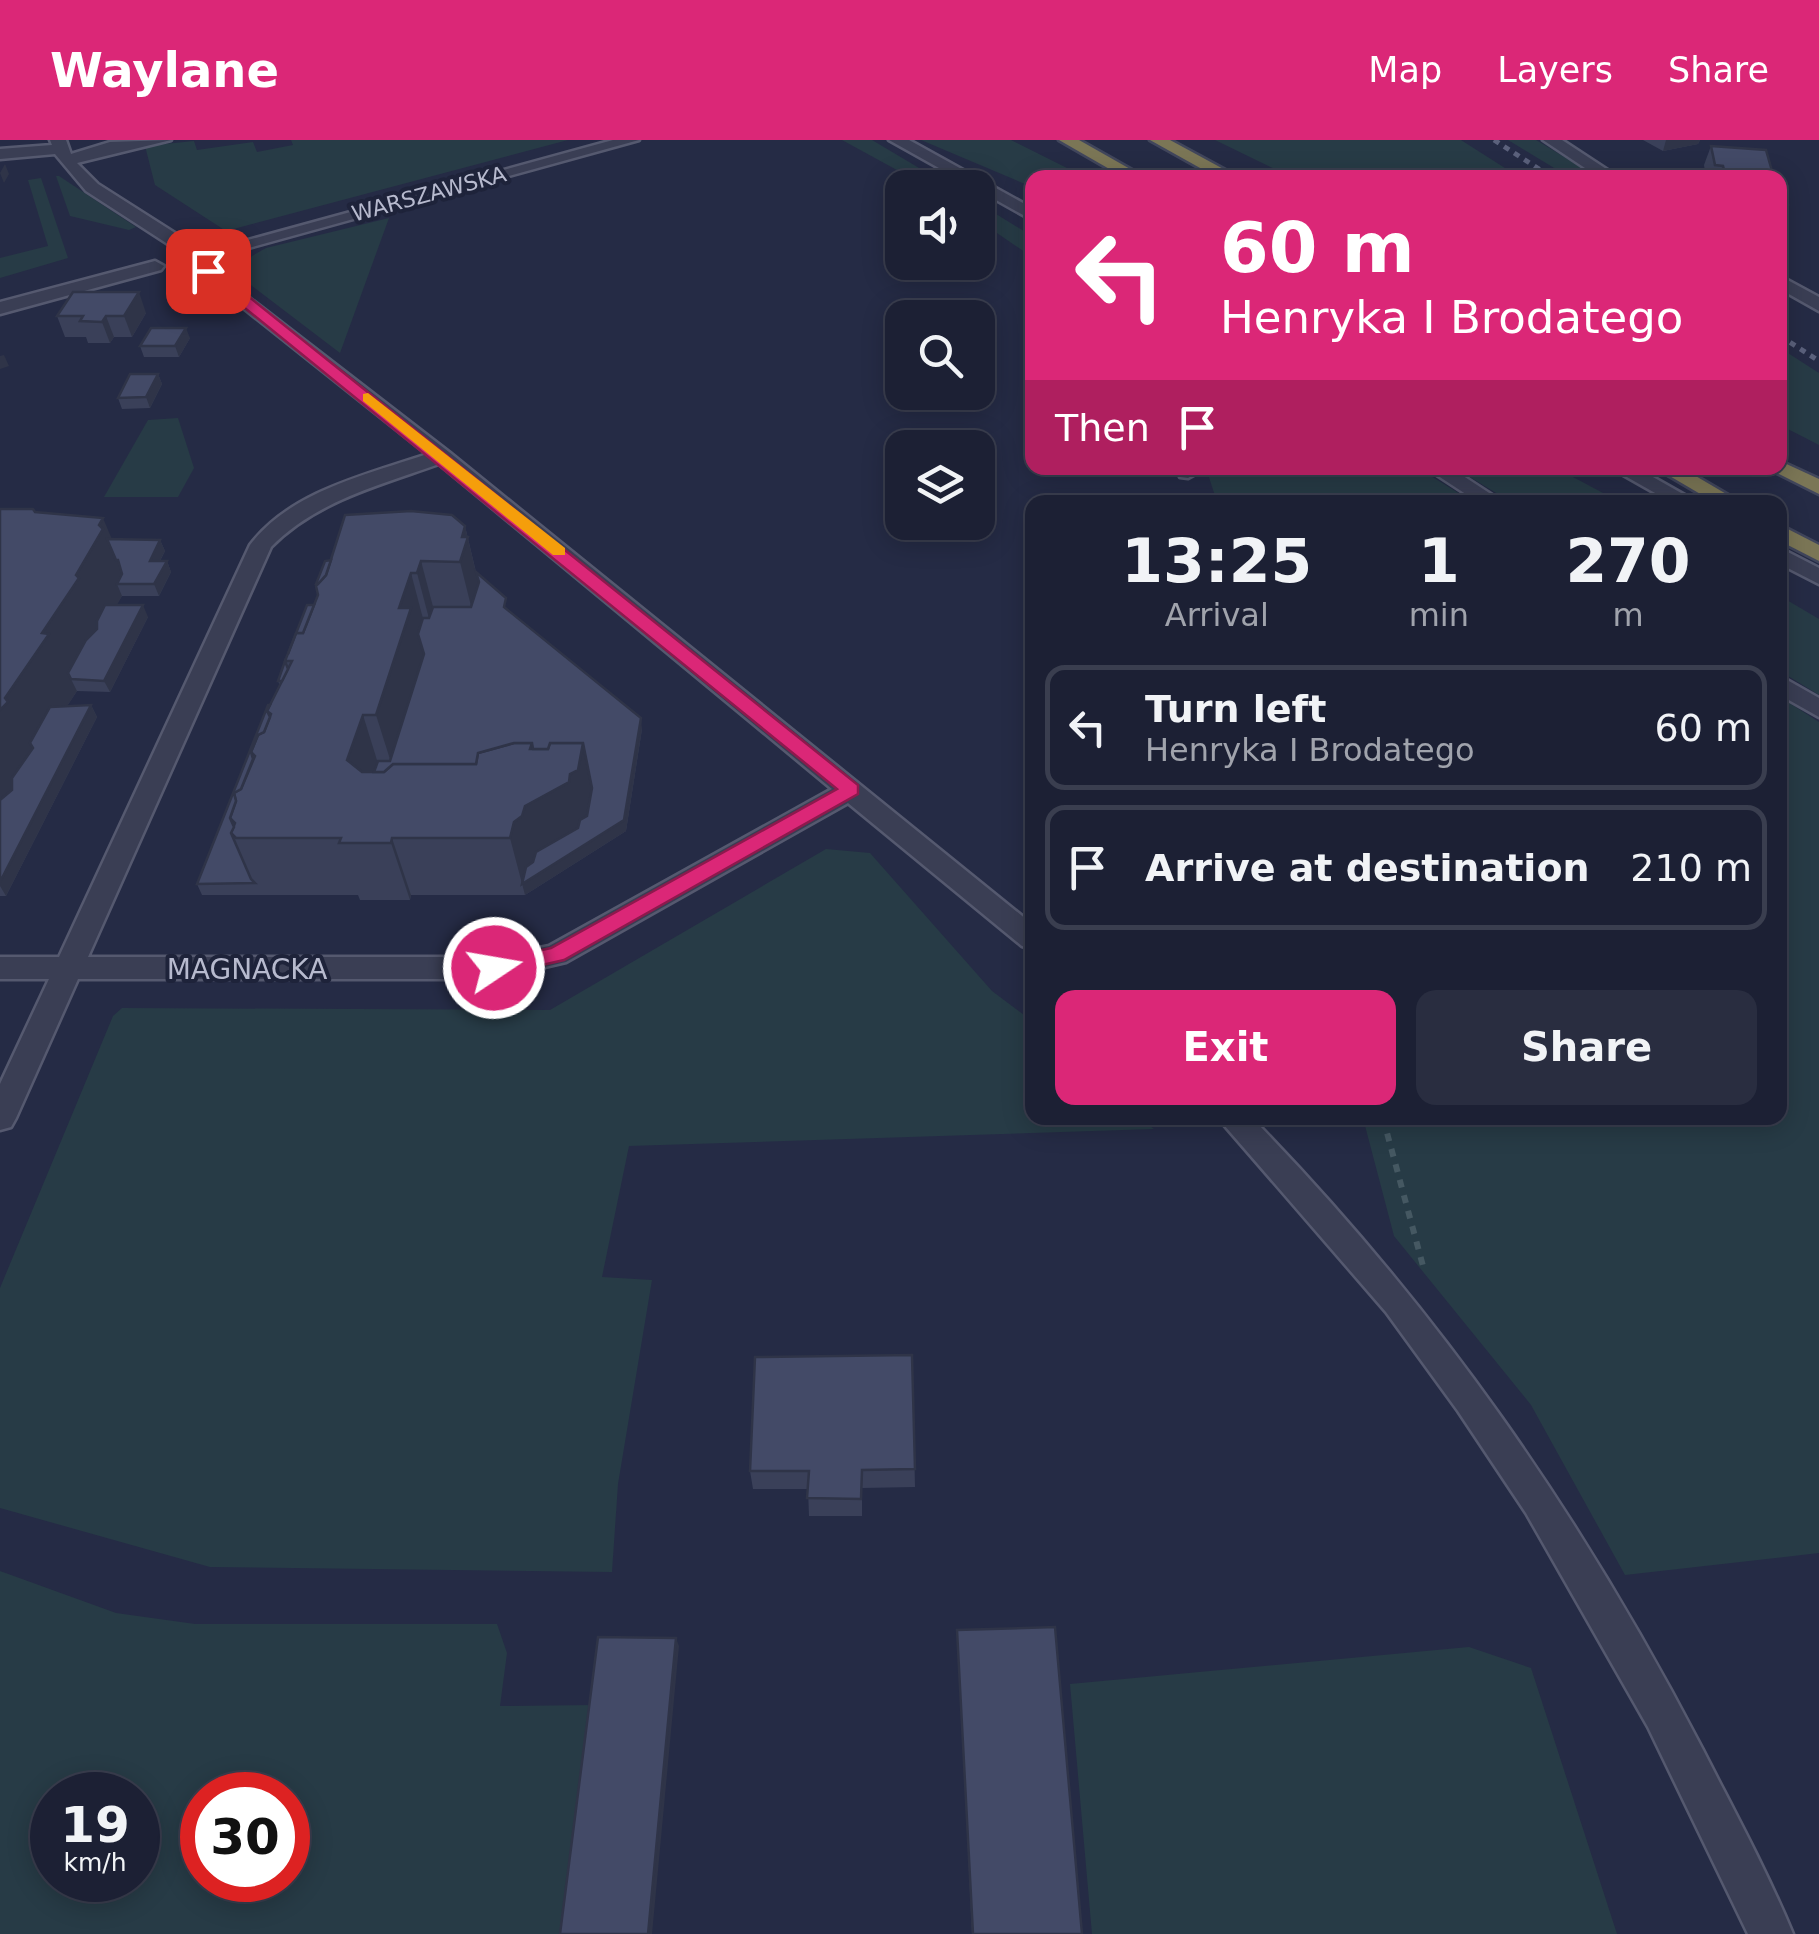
<!DOCTYPE html>
<html lang="en">
<head>
<meta charset="utf-8">
<style>
  body { margin:0; font-family:"DejaVu Sans",sans-serif; background:#292d40; color:#f1f3f6; height:100vh; display:flex; flex-direction:column; font-size:38px; white-space:nowrap }
  * { box-sizing:border-box; margin:0 }
  p { font-size:32px; color:#a0a3ac }
  .icon { flex:none; width:55px; height:55px; fill:none; stroke:currentColor; stroke-width:2; stroke-linecap:round; stroke-linejoin:round }
  .map { position:relative; flex:1; overflow:hidden }
  .details { position:absolute; left:1025px; top:355px; width:762px; height:630px; display:flex; flex-direction:column; background:#1c2034; border-radius:20px; box-shadow:0 5px 25px #0003,0 0 0 2px #3a3e4f }
  .details>* { flex:none }
  .top-card { position:absolute; left:1025px; top:30px; width:762px; height:305px; border-radius:20px; box-shadow:0 5px 25px #0003,0 0 0 2px #3a3e4f; background:#db2777; color:#fff; overflow:hidden }
  .fabs { position:absolute; left:885px; top:30px; display:grid; gap:20px }
  .fabs a { display:grid; place-items:center; width:110px; height:110px; border-radius:20px; background:#1c2034; box-shadow:0 5px 25px #0003,0 0 0 2px #3a3e4f; font-size:50px }
  .speed { position:absolute; left:30px; top:1632px; display:flex; gap:20px; font-size:50px; font-weight:700; text-align:center }
  .speed>* { display:grid; place-content:center; width:130px; height:130px; border-radius:50%; background:#1c2034; box-shadow:0 5px 25px #0003,0 0 0 2px #3a3e4f; line-height:1 }
  .speed small { font-size:25px; font-weight:400 }
  .speed .limit { border:15px solid #d22; background:#fff; color:#111 }
  .pin { position:absolute; display:grid; place-items:center; width:85px; height:85px; color:#fff; margin:-42px; border-radius:20px; box-shadow:0 5px 15px #0006 }
  .me { position:absolute; width:110px; margin:-55px; rotate:78deg; stroke-linejoin:round; filter:drop-shadow(0 0 8px #0008) }
  .turn { display:flex; align-items:center; gap:35px; height:210px; padding:0 30px; font-size:45px }
  .turn .icon { width:130px; height:130px; stroke-width:2.5 }
  .turn b { display:block; font-size:70px; line-height:85px }
  .then { display:flex; align-items:center; height:95px; padding:0 30px; background:#0003; gap:20px; font-size:38px }
  .eta { display:flex; justify-content:space-evenly; align-items:center; height:170px; text-align:center }
  .eta b { font-size:60px; font-weight:700; line-height:70px }
  .primary-button { display:flex; gap:20px; margin-top:auto; padding:20px 30px }
  .primary-button a { flex:1; height:115px; border-radius:20px; background:#db2777; color:#fff; font-size:40px; font-weight:700; line-height:115px; text-align:center }
  .primary-button a+a { background:#292d40; color:#f1f3f6 }
  ul { padding:0; list-style:none }
  li { display:flex; align-items:center; gap:30px; height:125px; margin:0 20px 15px; padding:0 10px; border:5px solid #3a3e4f; border-radius:20px }
  li div { flex:1 }
  li b { display:block; font-size:38px }
  li em { font-style:normal }
  header { display:flex; align-items:center; gap:60px; box-sizing:border-box; height:140px; padding:0 50px; background:#db2777; color:#fff }
  header strong { font-size:48px }
  nav { display:flex; gap:55px; margin-inline-start:auto; font-size:35px }
  .map>svg:first-child { display:block }
  .green { fill:#273b46; fill-rule:evenodd }
  .lines { fill:none; stroke-linecap:round; stroke-linejoin:round }
  .minor-casing { stroke:#55596f; stroke-width:5 }
  .highway-casing { stroke:#41465c; stroke-width:5 }
  .path { stroke:#455862; stroke-width:6; stroke-dasharray:8 8; stroke-linecap:butt }
  .minor { fill:#3a3e54; fill-rule:evenodd }
  .highway { fill:#7b7656; fill-rule:evenodd }
  .rail { stroke:#5b617c; stroke-width:5; stroke-dasharray:6 6; stroke-linecap:butt }
  .wall { fill:#3a4059 }
  .shaded-wall { fill:#2f3448 }
  .building { fill:#434a67; stroke:#2f3448; stroke-width:2.5 }
  .route { fill:#db2777; stroke:#8e194d; stroke-width:2.5 }
  .slow { fill:#f59e0b }
  .labels { text-anchor:middle; dominant-baseline:central; stroke-width:8; stroke-linejoin:round; paint-order:stroke }
  .far-street-label { font-size:22px; fill:#b7bace; stroke:#1e233a }
  .street-label { font-size:28px; fill:#b7bace; stroke:#1e233a }
</style>
</head>
<body>
<header>
<strong>Waylane</strong>
<nav><a>Map</a><a>Layers</a><a>Share</a></nav>
</header>
<div class="map">
<svg width="1819" height="1794" viewBox="0 0 1819 1794">
  <rect width="100%" height="100%" fill="#252b45"/>
  <g class="green">
    <polygon points="291,0 568,0 226,91 155,45 145,6 194,1 197,10 253,2 257,12 293,5"/>
    <polygon points="842,0 872,0 951,47 928,47"/>
    <polygon points="921,0 1011,0 1085,37 1032,38 1032,47"/>
    <polygon points="1215,0 1461,0 1519,37 1291,37"/>
    <polygon points="1508,0 1536,0 1598,37 1569,37"/>
    <polygon points="56,36 59,36 136,87 129,90 70,76"/>
    <polygon points="41,38 68,118 0,138 0,118 48,106 28,40"/>
    <polygon points="978,63 1032,96 1032,117 978,80"/>
    <polygon points="389,78 340,213 243,139 241,131 252,116 266,108"/>
    <polygon points="1780,208 1819,233 1819,305 1780,285"/>
    <polygon points="178,278 194,328 178,357 104,357 148,280"/>
    <polygon points="1206,328 1418,328 1473,362 1217,362"/>
    <polygon points="1455,328 1556,328 1620,362 1511,362"/>
    <polygon points="1780,456 1819,479 1819,555 1780,531"/>
    <polygon points="1780,557 1819,582 1819,1413 1625,1435 1531,1265 1394,1096 1363,978 1780,978"/>
    <polygon points="826,709 870,713 992,851 1032,881 1032,978 1140,978 1154,989 629,1006 602,1137 652,1140 618,1344 612,1432 210,1427 0,1368 0,1148 113,876 122,868 550,870"/>
    <path d="M 0,1431 L 116,1473 L 195,1484 L 497,1484 L 507,1513 L 500,1566 L 595,1565 L 565,1794 L 0,1794 ZM 52,1655 L 138,1655 L 138,1740 L 52,1740 ZM 202,1655 L 288,1655 L 288,1740 L 202,1740 Z"/>
    <polygon points="1469,1507 1531,1528 1617,1794 1092,1794 1070,1544"/>
  </g>
  <g class="lines">
    <g class="minor-casing">
      <g id="minor">
        <polygon points="50,0 66,0 71,14 110,2 171,0 77,23 98,44 186,100 186,108 174,108 86,51 55,14 0,19 0,9 52,5"/>
        <polygon points="613,0 639,0 234,112 228,113 219,108"/>
        <polygon points="889,0 909,0 1032,68 1032,80"/>
        <polygon points="1543,0 1562,0 1620,38 1600,38"/>
        <polygon points="155,121 164,126 161,130 0,174 0,162"/>
        <path d="M 208,126 L 449,312 L 1032,784 L 1032,809 L 1022,806 L 848,663 L 566,822 L 494,839 L 78,839 L 16,978 L 11,987 L 0,990 L 0,944 L 49,839 L 0,839 L 0,817 L 59,817 L 250,405 C 291,351 366,335 427,314 L 202,135 L 199,131 ZM 439,324 L 832,649 L 549,806 L 494,817 L 88,817 L 271,407 C 316,361 380,345 439,324 Z"/>
        <polygon points="1780,136 1819,157 1819,171 1780,149"/>
        <polygon points="1177,328 1197,328 1199,332 1188,338 1180,337"/>
        <polygon points="1426,328 1451,328 1503,362 1478,362"/>
        <polygon points="1611,328 1637,328 1697,362 1671,362"/>
        <polygon points="1780,408 1819,428 1819,444 1780,424"/>
        <polygon points="1780,536 1819,558 1819,577 1780,555"/>
        <path d="M 1218,978 L 1252,978 C 1438,1169 1580,1373 1703,1610 C 1734,1671 1767,1731 1793,1794 L 1748,1794 L 1648,1587 L 1526,1373 L 1458,1271 L 1386,1172 Z"/>
      </g>
    </g>
    <g class="highway-casing">
      <g id="highway">
        <polygon points="1059,0 1079,0 1146,38 1125,38"/>
        <polygon points="1150,0 1170,0 1240,38 1218,38"/>
        <polygon points="1780,321 1819,339 1819,354 1773,331 1770,328 1780,328"/>
        <polygon points="1656,328 1682,328 1740,362 1714,362"/>
        <polygon points="1780,385 1819,405 1819,421 1780,401"/>
      </g>
    </g>
    <polyline class="path" points="1383,978 1423,1126"/>
    <use href="#minor" class="minor"/>
    <use href="#highway" class="highway"/>
    <g class="rail">
      <polyline points="1494,0 1553,38"/>
      <polyline points="1780,196 1819,221"/>
    </g>
  </g>
  <g class="wall">
    <polygon points="1643,0 1700,0 1698,4 1663,11"/>
    <polygon points="1711,6 1774,38 1706,38 1704,25"/>
    <polygon points="1780,43 1788,64 1780,83"/>
    <polygon points="146,173 132,197 114,197 110,203 88,203 86,197 65,197 57,176"/>
    <polygon points="190,198 179,217 144,217 140,206"/>
    <polygon points="158,234 162,244 150,268 122,269 118,258"/>
    <polygon points="0,369 35,372 112,399 160,400 165,411 160,421 167,421 171,432 159,456 122,456 116,465 148,477 110,552 77,551 67,566 91,565 97,577 6,756 0,756"/>
    <polygon points="465,386 476,432 508,471 642,589 626,691 525,755 411,755 410,760 360,760 358,755 202,755 197,744 270,565 280,546 278,541 307,465 314,465 318,455 316,444 331,420"/>
    <polygon points="912,1215 915,1347 862,1348 862,1376 809,1376 808,1349 753,1349 750,1331"/>
    <polygon points="957,1490 1082,1794 972,1794"/>
  </g>
  <g class="shaded-wall">
    <polygon points="1666,0 1700,0 1698,4 1663,11"/>
    <polygon points="5,24 9,34 4,43 0,33"/>
    <polygon points="139,152 146,173 132,197 124,176"/>
    <polygon points="106,176 114,197 110,203 102,182"/>
    <polygon points="186,188 190,198 179,217 175,206"/>
    <polygon points="4,215 9,226 0,229 0,216"/>
    <polygon points="158,234 162,244 150,268 146,257"/>
    <polygon points="103,378 127,435 117,444 122,456 103,490 71,539 77,551 36,614 0,686 0,570 5,558 76,435"/>
    <polygon points="465,386 481,454 474,478 460,422 462,397"/>
    <polygon points="160,400 165,411 154,432 150,421"/>
    <polygon points="167,421 171,432 159,456 154,444"/>
    <polygon points="421,421 436,478 432,490 417,433"/>
    <polygon points="411,433 426,490 427,525 394,632 376,575 399,468"/>
    <polygon points="143,465 148,477 110,552 104,541"/>
    <polygon points="91,565 97,577 6,756 0,746 0,742"/>
    <polygon points="363,575 381,633 369,671 347,620"/>
    <polygon points="641,578 642,589 626,691 525,755 510,698 532,603 570,634 583,603 624,680"/>
    <polygon points="392,698 411,755 410,760 391,703"/>
    <polygon points="676,1498 679,1506 652,1794 648,1794"/>
  </g>
  <g class="building">
    <polygon points="1711,6 1766,10 1774,38 1726,38 1723,26 1715,25"/>
    <polygon points="1780,43 1782,43 1788,64 1780,63"/>
    <polygon points="73,152 139,152 124,176 106,176 102,182 80,181 83,176 57,176"/>
    <polygon points="151,188 186,188 175,206 140,206"/>
    <polygon points="130,234 158,234 146,257 118,258"/>
    <polygon points="0,369 33,369 35,372 103,378 99,385 103,389 76,435 79,438 42,493 49,494 5,558 8,562 0,570"/>
    <polygon points="411,371 452,375 465,386 462,397 468,397 460,422 421,421 417,433 411,433 399,468 411,468 376,575 363,575 347,620 362,632 384,632 393,624 476,624 478,613 514,603 532,603 530,609 548,609 550,603 583,603 578,630 570,634 569,642 525,666 522,676 514,682 510,698 392,698 391,703 339,703 341,698 236,698 231,693 235,683 230,678 236,661 234,653 241,649 255,616 251,612 258,595 264,592 271,574 267,571 292,521 285,521 296,493 303,493 318,455 316,446 326,435 345,375"/>
    <polygon points="107,399 160,400 150,421 167,421 154,444 117,444 122,434 118,420 116,420"/>
    <polygon points="331,420 326,435 318,444 316,444 325,421"/>
    <polygon points="476,432 506,458 504,467 641,578 624,680 522,744 526,727 533,722 536,712 578,688 580,680 587,676 592,648 583,603 550,603 548,609 533,609 532,603 514,603 478,613 476,624 393,624 384,632 374,632 378,621 390,621 424,514 418,494 423,478 429,478 433,467 471,467 479,442"/>
    <polygon points="105,465 143,465 104,541 71,539 68,533 86,500 97,489 97,481"/>
    <polygon points="307,465 314,465 303,493 296,493 288,514"/>
    <polygon points="285,521 288,529 282,541 278,541"/>
    <polygon points="91,565 0,742 0,660 12,650 12,638 33,608 30,603 50,567"/>
    <polygon points="268,565 270,565 267,571 270,577 264,592 258,595 251,612 253,619 241,649 234,653 236,661 230,678 234,687 231,693 251,739 255,743 197,744"/>
    <polygon points="912,1215 915,1329 862,1330 861,1359 807,1358 809,1331 750,1331 755,1217"/>
    <polygon points="1055,1487 1082,1794 973,1794 957,1490"/>
    <polygon points="598,1497 676,1498 648,1794 560,1794"/>
  </g>
  <polygon class="route" points="203,128 213,128 858,645 858,654 564,820 494,836 486,834 483,828 486,822 551,808 837,649 203,134"/>
  <polygon class="slow" points="368,253 565,408 565,415 553,415 363,261 363,254"/>
  <g class="labels">
    <g class="far-street-label">
      <text transform="translate(429 54) rotate(-15)">WARSZAWSKA</text>
    </g>
    <g class="street-label">
      <text x="247" y="829">MAGNACKA</text>
    </g>
  </g>
</svg>
<div class="fabs">
<a><svg class="icon" aria-label="sound" viewBox="0 0 24 24"><path d="M4 9h4l5-4v14l-5-4H4zM17 9q2 3 0 6"/></svg></a>
<a><svg class="icon" aria-label="search" viewBox="0 0 24 24"><circle cx="10" cy="10" r="6"/><path d="M15 15l6 6"/></svg></a>
<a><svg class="icon" aria-label="layers" viewBox="0 0 24 24"><path d="M12 4l9 5-9 5-9-5zM3 14l9 5 9-5"/></svg></a>
</div>
<div class="speed"><div>19<small>km/h</small></div><div class="limit">30</div></div>
<div class="pin" style="left:208px;top:131px;background:#d93025"><svg class="icon" aria-label="arrive" viewBox="0 0 24 24"><path d="M6 21V4h12l-3 4 3 4H6"/></svg></div>
<svg class="me" style="left:494px;top:828px" viewBox="-20 -20 40 40"><circle r="17" fill="#db2777" stroke="#fff" stroke-width="3"/><path d="M0-11L8 9 0 5-8 9z" fill="#fff"/></svg>
<div class="top-card">
<div class="turn"><svg class="icon" aria-label="left" viewBox="0 0 24 24"><path d="M17 20v-9H6M10 6l-5 5 5 5"/></svg><div><b>60 m</b>Henryka I Brodatego</div></div>
<div class="then">Then<svg class="icon" aria-label="arrive" viewBox="0 0 24 24"><path d="M6 21V4h12l-3 4 3 4H6"/></svg></div>
</div>
<section class="details">
<div class="eta">
<div><b>13:25</b><p>Arrival</p></div>
<div><b>1</b><p>min</p></div>
<div><b>270</b><p>m</p></div>
</div>
<ul>
<li><svg class="icon" aria-label="left" viewBox="0 0 24 24"><path d="M17 20v-9H6M10 6l-5 5 5 5"/></svg><div><b>Turn left</b><p>Henryka I Brodatego</p></div><em>60 m</em></li>
<li><svg class="icon" aria-label="arrive" viewBox="0 0 24 24"><path d="M6 21V4h12l-3 4 3 4H6"/></svg><div><b>Arrive at destination</b></div><em>210 m</em></li>
</ul>
<div class="primary-button"><a>Exit</a><a>Share</a></div>
</section>
</div>
</body>
</html>
